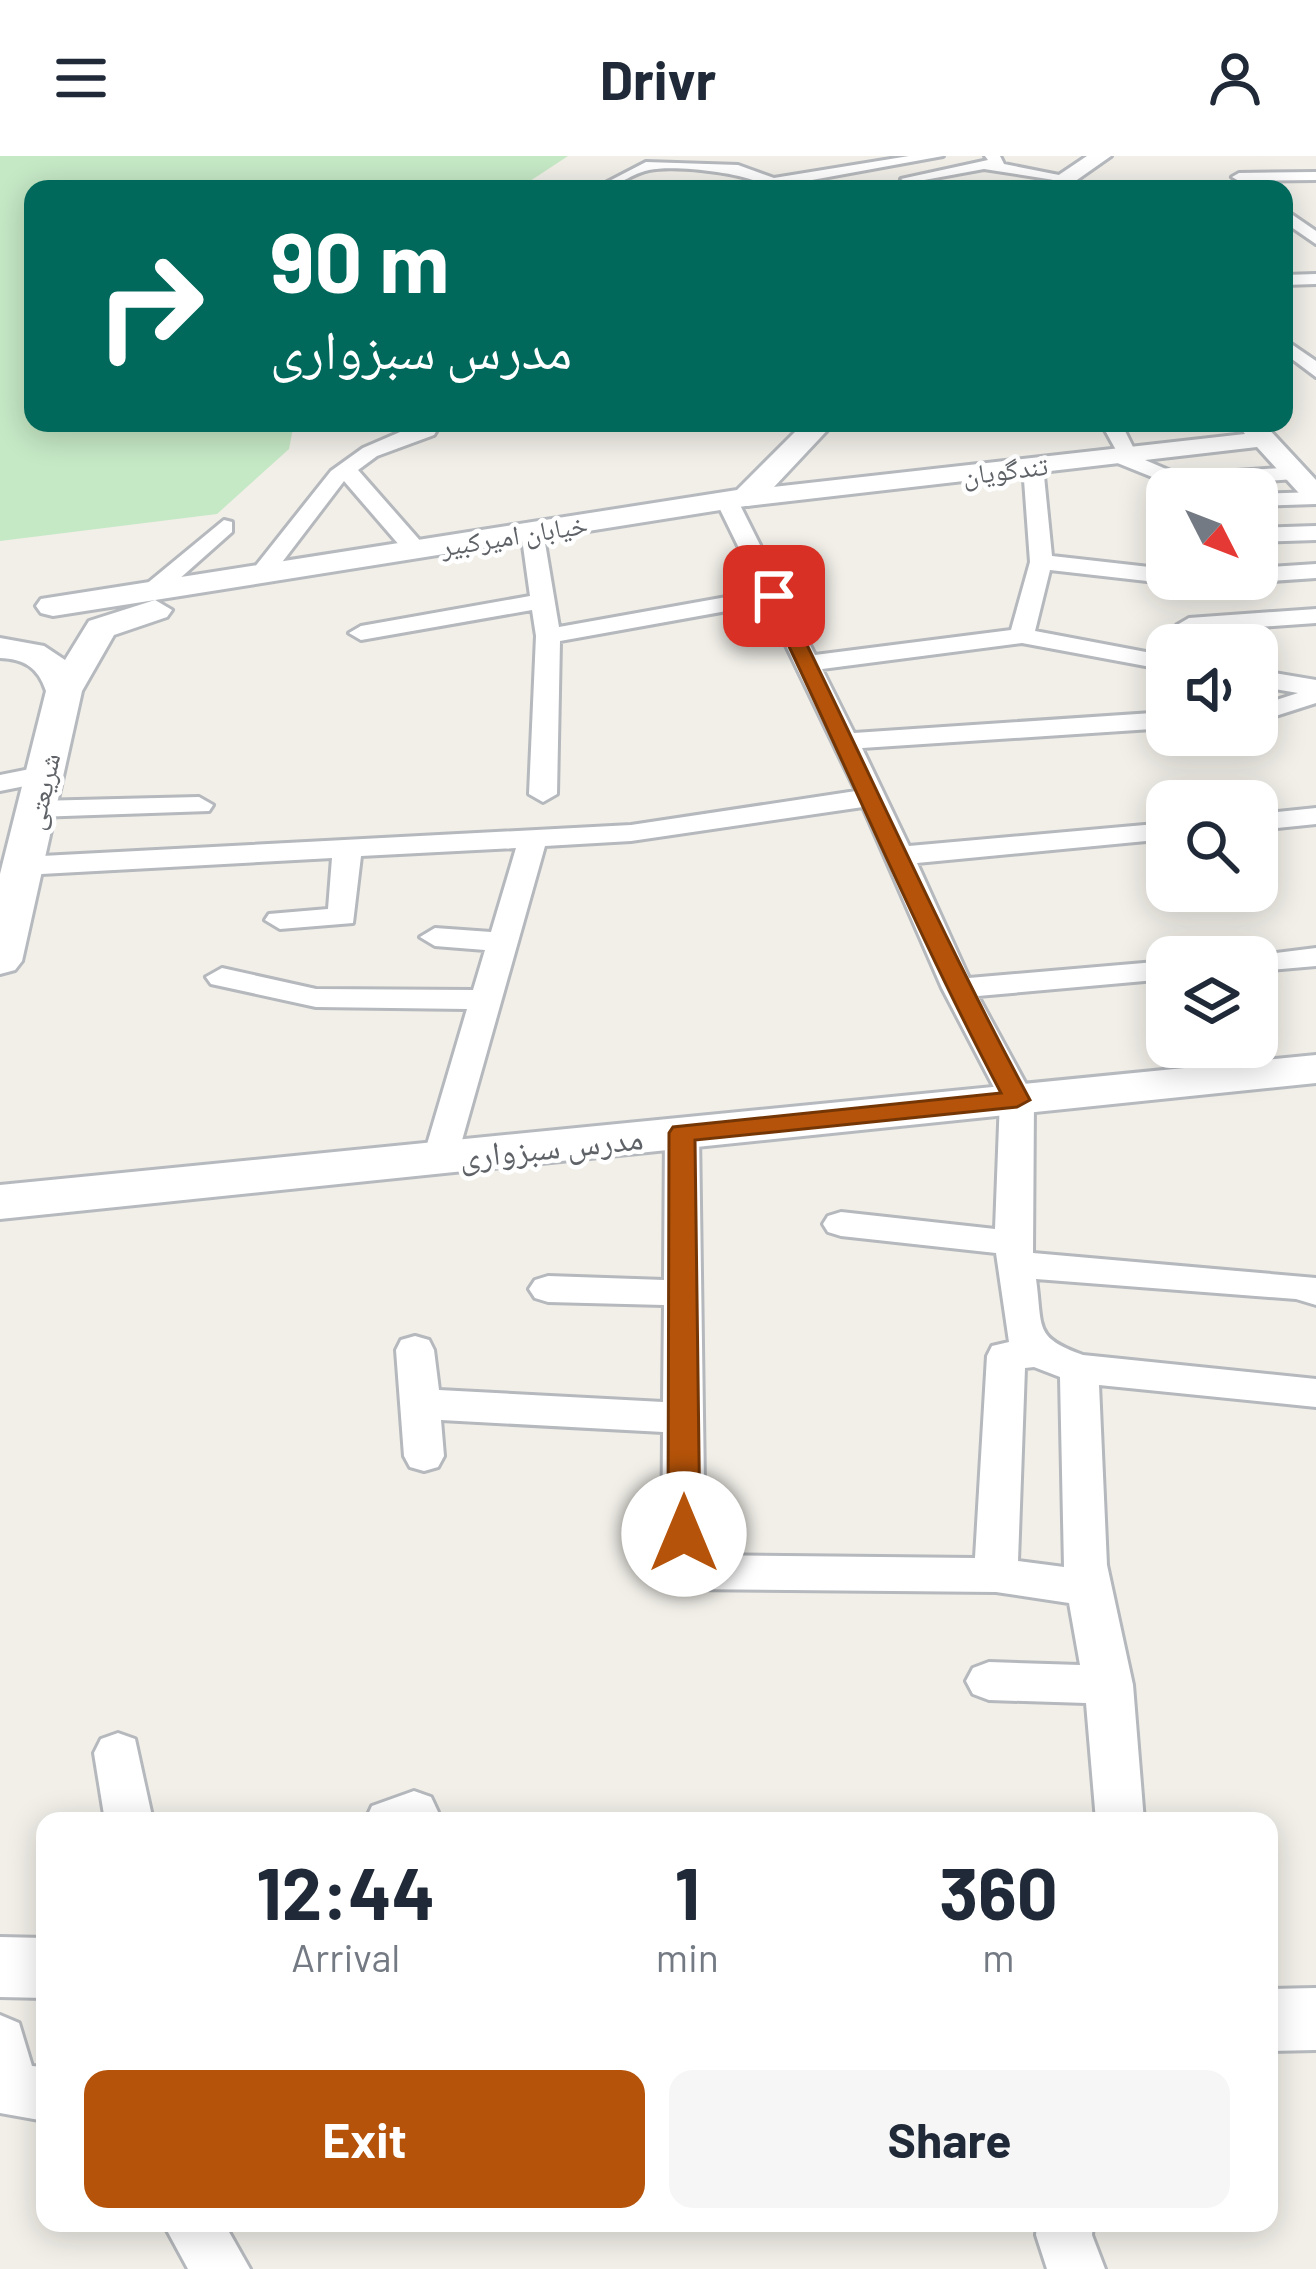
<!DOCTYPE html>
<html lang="en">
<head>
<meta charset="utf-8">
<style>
  body { margin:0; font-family:Barlow,"Noto Naskh Arabic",sans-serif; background:#f6f6f7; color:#1f2937; height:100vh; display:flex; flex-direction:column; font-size:45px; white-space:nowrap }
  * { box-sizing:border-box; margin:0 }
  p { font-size:39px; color:#747a83 }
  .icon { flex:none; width:66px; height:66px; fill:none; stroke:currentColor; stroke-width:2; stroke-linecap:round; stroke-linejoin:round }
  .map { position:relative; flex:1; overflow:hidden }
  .drawer { position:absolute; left:36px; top:1656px; width:1242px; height:420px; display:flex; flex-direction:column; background:#fff; border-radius:24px; box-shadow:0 6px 30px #0003 }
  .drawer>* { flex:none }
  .guide { position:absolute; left:24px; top:24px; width:1269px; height:252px; border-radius:24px; box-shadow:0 6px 30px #0003; background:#00695c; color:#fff; overflow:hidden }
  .needle { width:78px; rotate:132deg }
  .controls { position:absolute; left:1146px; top:312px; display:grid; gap:24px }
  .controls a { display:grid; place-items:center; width:132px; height:132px; border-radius:24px; background:#fff; box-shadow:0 6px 30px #0003; font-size:60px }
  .pin { position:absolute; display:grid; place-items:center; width:102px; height:102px; color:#fff; margin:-51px; border-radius:24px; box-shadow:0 6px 18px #0006 }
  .me { position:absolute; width:132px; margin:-66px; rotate:0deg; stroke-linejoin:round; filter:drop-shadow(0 0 9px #0008) }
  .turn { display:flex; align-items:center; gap:42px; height:252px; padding:0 48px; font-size:54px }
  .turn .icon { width:156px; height:156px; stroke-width:2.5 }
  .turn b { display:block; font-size:84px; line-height:102px }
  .eta { display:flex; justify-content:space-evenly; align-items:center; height:204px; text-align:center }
  .eta b { font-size:72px; font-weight:700; line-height:84px }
  .action { display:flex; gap:24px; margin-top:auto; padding:24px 48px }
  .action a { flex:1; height:138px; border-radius:24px; background:#b45309; color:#fff; font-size:48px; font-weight:700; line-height:138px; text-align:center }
  .action a+a { background:#f6f6f7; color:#1f2937 }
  header { display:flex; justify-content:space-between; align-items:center; height:156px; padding:0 48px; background:#fff; font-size:54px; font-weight:700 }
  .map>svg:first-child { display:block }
  .green { fill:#c5e8c5 }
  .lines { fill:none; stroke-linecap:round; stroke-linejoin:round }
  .minor-casing { stroke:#b5b8bc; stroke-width:6 }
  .tertiary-casing { stroke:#b5b8bc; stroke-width:6 }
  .secondary-casing { stroke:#b6babf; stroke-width:6 }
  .minor { fill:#fff; fill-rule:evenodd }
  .tertiary { fill:#fff; fill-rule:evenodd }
  .secondary { fill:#fff; fill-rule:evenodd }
  .route { fill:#b45309; stroke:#753606; stroke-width:3 }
  .labels { text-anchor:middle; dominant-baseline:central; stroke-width:9; stroke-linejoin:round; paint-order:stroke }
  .far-street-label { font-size:27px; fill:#5f6368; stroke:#fff }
  .street-label { font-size:33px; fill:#5f6368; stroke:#fff }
</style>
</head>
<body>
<header><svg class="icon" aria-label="menu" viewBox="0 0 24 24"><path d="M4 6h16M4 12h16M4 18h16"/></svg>Drivr<svg class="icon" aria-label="person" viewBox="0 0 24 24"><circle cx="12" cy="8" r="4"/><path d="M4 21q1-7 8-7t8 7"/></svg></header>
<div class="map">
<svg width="1316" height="2113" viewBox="0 0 1316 2113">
  <rect width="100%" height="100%" fill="#f1efe8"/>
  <polygon class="green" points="0,0 568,0 518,33 33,33 33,267 294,267 289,293 217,358 0,385"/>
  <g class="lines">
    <g class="minor-casing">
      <g id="minor">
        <path d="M 909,0 L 943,0 L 790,28 L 797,33 L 757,31 L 756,25 C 732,16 674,9 649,14 C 627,19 617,33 594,33 L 646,6 L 738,9 L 774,22 Z"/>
        <polygon points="985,0 1000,0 1004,8 1074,22 1067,26 984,13 908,27 901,23 988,4"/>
        <polygon points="1316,16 1316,24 1239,25 1232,21 1239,17"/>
        <polygon points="1284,53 1316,75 1316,88 1284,66"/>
        <polygon points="1316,118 1316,128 1284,129 1284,119"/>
        <polygon points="1284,183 1316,205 1316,221 1284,197"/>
        <polygon points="421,267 441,267 434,279 377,300 358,314 423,388 423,398 407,398 344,325 270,422 254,422 254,412 331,315 363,292"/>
        <polygon points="1101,267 1121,267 1138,301 1180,319 1295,311 1305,317 1295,323 1177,331 1110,304 1107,300 1116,294"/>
        <path d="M 1033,304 L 1043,310 L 1052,400 L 1167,413 L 1167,423 L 1202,423 L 1191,430 L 1050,414 L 1035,475 L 1167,500 L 1167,514 L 1022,487 L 822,513 L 854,577 L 1167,556 L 1167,572 L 862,592 L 909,690 L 1167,667 L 1167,683 L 917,707 L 969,822 L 1167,805 L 1167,823 L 978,840 L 1034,943 L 1033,1097 L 1316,1122 L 1316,1149 L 1296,1143 L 1036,1123 C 1043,1172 1033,1181 1083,1199 L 1316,1223 L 1316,1251 L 1099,1229 L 1107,1409 L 1133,1529 L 1144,1665 L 1096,1665 L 1086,1547 L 989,1544 L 973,1538 L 966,1525 L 973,1512 L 989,1506 L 1080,1509 L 1069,1447 L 996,1436 L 684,1433 L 669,1428 L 662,1416 L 663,1276 L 441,1264 L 444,1300 L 438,1311 L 424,1315 L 410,1311 L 404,1300 L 396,1194 L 401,1184 L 415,1180 L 429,1184 L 434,1194 L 439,1234 L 663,1246 L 664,1149 L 548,1146 L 535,1142 L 529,1133 L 535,1124 L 548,1120 L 664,1124 L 665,977 L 670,969 L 694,969 L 699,977 L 705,1399 L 975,1402 L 987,1200 L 992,1190 L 1009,1186 L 996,1097 L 841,1080 L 828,1076 L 823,1068 L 828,1060 L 841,1056 L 995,1073 L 1000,943 L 942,832 L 863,651 L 631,685 L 545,690 L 457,1002 L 452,1010 L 428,1010 L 423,1002 L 467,853 L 316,851 L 211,828 L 206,821 L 222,812 L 316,833 L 473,834 L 485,794 L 435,790 L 420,781 L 435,772 L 491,776 L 516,692 L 361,700 L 353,767 L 280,773 L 265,764 L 269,758 L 328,753 L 332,702 L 23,719 L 9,710 L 23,701 L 631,669 L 856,635 L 766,448 L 560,485 L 557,638 L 543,646 L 529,638 L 536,480 L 532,454 L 361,484 L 349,477 L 361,470 L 530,440 L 521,375 L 532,368 L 543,375 L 559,471 L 760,435 L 716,345 L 727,339 L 738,345 L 815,499 L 1011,474 L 1030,406 L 1023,310 ZM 1034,1211 L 1060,1221 L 1064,1411 L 1018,1405 L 1025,1212 Z"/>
        <polygon points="1316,336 1316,348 1257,350 1257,338"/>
        <polygon points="224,364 232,366 232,376 160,440 144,440 144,430"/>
        <polygon points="1316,370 1316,384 1257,386 1257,372"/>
        <polygon points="1316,408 1316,422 1257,426 1248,423 1257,423 1257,412"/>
        <polygon points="1316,453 1316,467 1189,476 1177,469 1189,462"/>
        <polygon points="1257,514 1316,524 1316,547 1257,566 1257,550 1298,537 1257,530"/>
        <polygon points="45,610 58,618 55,624 0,635 0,619"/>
        <polygon points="199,641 213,649 209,655 36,661 22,653 36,645"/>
        <polygon points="1316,652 1316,668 1257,674 1257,658"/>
        <polygon points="1316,792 1316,810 1257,815 1257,801 1245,801"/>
        <polygon points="118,1577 135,1583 153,1665 105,1665 94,1597 101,1583"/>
        <polygon points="414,1635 431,1641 438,1656 434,1665 365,1665 372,1650"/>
        <polygon points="0,1859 19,1867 32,1910 45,1911 45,1965 0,1957"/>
        <polygon points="163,2067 224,2067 250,2113 188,2113"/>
        <polygon points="1037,2067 1093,2067 1092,2079 1105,2113 1047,2113 1036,2079"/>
      </g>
    </g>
    <g class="tertiary-casing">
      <g id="tertiary">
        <polygon points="1237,267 1263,267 1316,324 1316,348 1307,346 1257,291 747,350 734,342 747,334 1245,278"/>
        <polygon points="0,1781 45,1782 45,1842 0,1841"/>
        <polygon points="1316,1832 1316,1894 1269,1895 1269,1833"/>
      </g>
    </g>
    <g class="secondary-casing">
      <g id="secondary">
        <polygon points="1087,0 1111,0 1064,33 1038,33"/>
        <path d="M 804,267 L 834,267 L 758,348 L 155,444 L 172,454 L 167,461 L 114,479 L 82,535 L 22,805 L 15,814 L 0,818 L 0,718 L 46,535 C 38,511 24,503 0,502 L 0,482 L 44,490 L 65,504 L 89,465 L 155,444 L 53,460 L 41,457 L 36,450 L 41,443 L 737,334 Z"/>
        <polygon points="1316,899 1316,927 0,1063 0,1029"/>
      </g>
    </g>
    <use href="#minor" class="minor"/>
    <use href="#tertiary" class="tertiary"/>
    <use href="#secondary" class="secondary"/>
  </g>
  <path class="route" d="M 774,435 L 783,440 C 866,607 941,779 1030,944 L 1017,951 L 695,984 L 700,1378 L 695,1386 L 684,1390 L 672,1386 L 668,1378 L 669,977 L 673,971 L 1001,937 C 915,775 845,605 765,440 Z"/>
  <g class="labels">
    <g class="far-street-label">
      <text transform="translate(1005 313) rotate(-7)">تندگویان</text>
      <text transform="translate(514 378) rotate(-9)">خیابان امیرکبیر</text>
      <text transform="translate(41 635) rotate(-77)">شریعتی</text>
    </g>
    <g class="street-label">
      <text transform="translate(551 990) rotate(-6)">مدرس سبزواری</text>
    </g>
  </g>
</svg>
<div class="controls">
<a><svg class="needle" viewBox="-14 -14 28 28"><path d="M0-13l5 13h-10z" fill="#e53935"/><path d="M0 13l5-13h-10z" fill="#747a83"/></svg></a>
<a><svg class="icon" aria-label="sound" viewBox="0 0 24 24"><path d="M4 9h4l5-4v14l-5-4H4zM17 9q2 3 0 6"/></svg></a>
<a><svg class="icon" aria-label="search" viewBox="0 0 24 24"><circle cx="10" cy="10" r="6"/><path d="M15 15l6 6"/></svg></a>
<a><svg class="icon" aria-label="layers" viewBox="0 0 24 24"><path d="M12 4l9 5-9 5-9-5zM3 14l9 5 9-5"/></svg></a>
</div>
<div class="pin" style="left:774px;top:440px;background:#d93025"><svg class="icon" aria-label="arrive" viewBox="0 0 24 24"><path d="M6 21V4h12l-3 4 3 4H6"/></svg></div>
<svg class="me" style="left:684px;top:1378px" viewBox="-20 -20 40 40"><circle r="19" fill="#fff"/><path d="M0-13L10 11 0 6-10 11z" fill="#b45309"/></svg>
<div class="guide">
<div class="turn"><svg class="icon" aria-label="right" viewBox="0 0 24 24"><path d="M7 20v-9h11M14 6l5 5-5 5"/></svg><div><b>90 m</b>مدرس سبزواری</div></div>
</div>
<section class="drawer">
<div class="eta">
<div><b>12:44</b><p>Arrival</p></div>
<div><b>1</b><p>min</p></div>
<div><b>360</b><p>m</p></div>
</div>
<div class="action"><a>Exit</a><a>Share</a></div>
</section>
</div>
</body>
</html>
